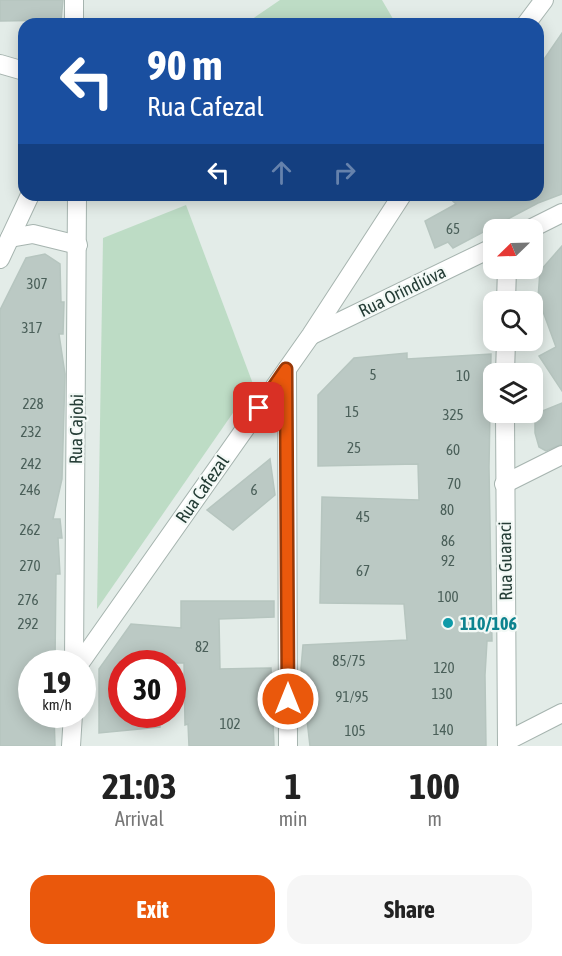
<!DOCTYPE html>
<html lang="en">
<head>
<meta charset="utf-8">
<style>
  body { margin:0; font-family:"Asap Condensed",sans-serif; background:#f6f6f6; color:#222; height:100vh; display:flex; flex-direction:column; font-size:22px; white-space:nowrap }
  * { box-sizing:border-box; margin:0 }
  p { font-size:20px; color:#767676 }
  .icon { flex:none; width:33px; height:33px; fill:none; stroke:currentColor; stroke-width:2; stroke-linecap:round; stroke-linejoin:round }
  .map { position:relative; height:746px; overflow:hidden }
  .drawer { display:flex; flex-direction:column; background:#fff; flex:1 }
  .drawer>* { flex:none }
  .top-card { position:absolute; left:18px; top:18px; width:526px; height:183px; border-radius:18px; box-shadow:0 3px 15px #0003; background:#1a4fa0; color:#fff; overflow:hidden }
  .needle { width:39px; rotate:247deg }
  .buttons { position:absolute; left:483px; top:219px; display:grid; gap:12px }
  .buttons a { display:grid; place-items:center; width:60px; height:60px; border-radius:12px; background:#fff; box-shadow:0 3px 15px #0003; font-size:30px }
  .speed { position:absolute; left:18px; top:650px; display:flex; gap:12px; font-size:30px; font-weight:700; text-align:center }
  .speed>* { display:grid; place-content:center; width:78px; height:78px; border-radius:50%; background:#fff; box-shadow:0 3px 15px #0003; line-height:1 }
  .speed small { font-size:15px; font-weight:400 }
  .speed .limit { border:9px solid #d22; background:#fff; color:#111 }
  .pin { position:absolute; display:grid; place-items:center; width:51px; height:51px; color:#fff; margin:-26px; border-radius:12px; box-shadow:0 3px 9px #0006 }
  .me { position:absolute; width:66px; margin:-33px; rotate:0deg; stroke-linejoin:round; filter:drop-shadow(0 0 4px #0008) }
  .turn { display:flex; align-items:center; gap:21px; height:126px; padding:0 30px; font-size:27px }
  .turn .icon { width:78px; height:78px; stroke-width:2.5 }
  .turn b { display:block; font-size:42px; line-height:51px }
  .lanes { display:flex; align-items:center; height:57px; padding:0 30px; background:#0003; justify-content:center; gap:30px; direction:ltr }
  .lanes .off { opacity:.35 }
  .eta { display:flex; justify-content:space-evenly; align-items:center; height:102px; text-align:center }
  .eta b { font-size:36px; font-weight:700; line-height:42px }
  .button { display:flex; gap:12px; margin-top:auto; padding:12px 30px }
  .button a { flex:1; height:69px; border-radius:18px; background:#ea580c; color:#fff; font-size:24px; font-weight:700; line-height:69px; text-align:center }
  .button a+a { background:#f6f6f6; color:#222 }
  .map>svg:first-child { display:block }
  .green { fill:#bddcc5 }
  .building { fill:#bbc9c4; stroke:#b6c5bf; stroke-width:1.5 }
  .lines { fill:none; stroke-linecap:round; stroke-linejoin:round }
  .minor-casing { stroke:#a6b4af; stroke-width:20 }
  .minor { stroke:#fff; stroke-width:18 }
  .route-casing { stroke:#983908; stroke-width:15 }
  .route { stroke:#ea580c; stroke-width:10 }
  .culture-dot { fill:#0f9aa8; stroke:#f3f9f6; stroke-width:2 }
  .labels { text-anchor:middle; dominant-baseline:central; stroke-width:4.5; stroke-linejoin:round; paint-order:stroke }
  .number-label { font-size:15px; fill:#4a5f59 }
  .street-label { font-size:18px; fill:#243c35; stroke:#f3f9f6 }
  .culture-label { font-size:18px; font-weight:bold; fill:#0d838f; stroke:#f3f9f6; text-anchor:start }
</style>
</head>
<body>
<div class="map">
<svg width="562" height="746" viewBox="0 0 562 746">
  <rect width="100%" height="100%" fill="#e3ece8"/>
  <g class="green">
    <polygon points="280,0 382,0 396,24 245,24"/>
    <polygon points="186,205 253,384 97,609 103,238"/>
  </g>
  <g class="building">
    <polygon points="0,0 63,0 61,20 0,21"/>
    <polygon points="562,33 562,194 538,203 453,248 448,242 435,248 425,221 456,204 446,195 538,195 538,68"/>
    <polygon points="562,246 562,391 539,356 556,347 538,298 540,271"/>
    <polygon points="45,254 60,264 61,302 64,302 63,334 59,334 65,374 62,479 53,519 60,519 62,538 58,538 60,574 56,574 55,663 32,663 32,714 54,714 55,746 0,746 0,310 26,258"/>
    <polygon points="407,353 407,359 491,354 489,467 492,641 487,641 485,675 486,746 310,746 301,668 303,645 407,640 404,604 320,603 322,497 419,500 418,464 318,466 318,395 354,358"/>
    <polygon points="562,403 562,444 546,451 539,447 535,433 535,414"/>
    <polygon points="270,459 275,495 233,530 207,510"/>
    <polygon points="181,601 274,601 274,617 219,619 220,669 271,668 274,746 189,746 188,724 185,725 184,663 122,663 122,714 159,714 160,727 99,733 99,669 131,624 181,628"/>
  </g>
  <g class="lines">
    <g class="minor-casing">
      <g id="minor">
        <polyline points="74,24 74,0"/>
        <polyline points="526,24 544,0"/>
        <polyline points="0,64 24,71"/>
        <polyline points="528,230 562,213"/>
        <polyline points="10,238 33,234 78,245"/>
        <polyline points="0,259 30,195"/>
        <polyline points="506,302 507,268"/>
        <polyline points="312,335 494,247"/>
        <polyline points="287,369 288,746"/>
        <polyline points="505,374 506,340"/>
        <polyline points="505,412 507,746"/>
        <polyline points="504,484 562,455"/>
        <polyline points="74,663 77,195"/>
        <polyline points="80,663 311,335 402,195"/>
        <polyline points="507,741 562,713"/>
        <polyline points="71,746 73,714"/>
      </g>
    </g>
    <use href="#minor" class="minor"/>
  </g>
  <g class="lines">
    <g class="route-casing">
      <polyline id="route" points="259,408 286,369 288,699"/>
    </g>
    <use href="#route" class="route"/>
  </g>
  <circle class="culture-dot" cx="448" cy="623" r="6"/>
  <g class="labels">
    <g class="number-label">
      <text x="453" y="228">65</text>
      <text x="37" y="283">307</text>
      <text x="32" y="327">317</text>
      <text x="373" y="374">5</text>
      <text x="463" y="375">10</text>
      <text x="33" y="403">228</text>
      <text x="352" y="411">15</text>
      <text x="453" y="414">325</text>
      <text x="31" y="431">232</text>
      <text x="354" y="447">25</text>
      <text x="453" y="449">60</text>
      <text x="31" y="463">242</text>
      <text x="454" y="483">70</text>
      <text x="30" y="489">246</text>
      <text x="254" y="489">6</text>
      <text x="447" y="509">80</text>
      <text x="363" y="516">45</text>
      <text x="30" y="529">262</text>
      <text x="448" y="540">86</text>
      <text x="448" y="560">92</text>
      <text x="30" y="565">270</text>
      <text x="363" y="570">67</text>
      <text x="448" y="596">100</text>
      <text x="28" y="599">276</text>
      <text x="28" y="623">292</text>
      <text x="202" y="646">82</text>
      <text x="349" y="660">85/75</text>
      <text x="444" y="667">120</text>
      <text x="442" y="693">130</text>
      <text x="352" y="696">91/95</text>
      <text x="230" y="723">102</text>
      <text x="443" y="729">140</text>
      <text x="355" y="730">105</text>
    </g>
    <g class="street-label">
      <text transform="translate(402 291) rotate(-26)">Rua Orindiúva</text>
      <text transform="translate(76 429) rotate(-89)">Rua Cajobi</text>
      <text transform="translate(202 489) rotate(-55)">Rua Cafezal</text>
      <text transform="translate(505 561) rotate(-91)">Rua Guaraci</text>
    </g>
    <g class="culture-label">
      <text x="460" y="623">110/106</text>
    </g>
  </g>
</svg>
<div class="buttons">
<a><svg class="needle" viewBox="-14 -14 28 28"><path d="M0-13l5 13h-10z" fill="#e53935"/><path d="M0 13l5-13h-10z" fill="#767676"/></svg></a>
<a><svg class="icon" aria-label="search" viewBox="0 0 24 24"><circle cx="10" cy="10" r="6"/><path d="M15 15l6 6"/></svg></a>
<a><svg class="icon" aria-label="layers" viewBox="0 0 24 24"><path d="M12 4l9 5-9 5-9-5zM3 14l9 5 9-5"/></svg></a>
</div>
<div class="speed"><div>19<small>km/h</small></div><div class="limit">30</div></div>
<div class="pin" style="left:259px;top:408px;background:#d93025"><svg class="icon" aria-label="arrive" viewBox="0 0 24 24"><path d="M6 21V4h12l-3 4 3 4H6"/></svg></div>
<svg class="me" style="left:288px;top:699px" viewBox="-20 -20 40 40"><circle r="17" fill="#ea580c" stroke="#fff" stroke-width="3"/><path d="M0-11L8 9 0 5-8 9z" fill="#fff"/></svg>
<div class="top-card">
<div class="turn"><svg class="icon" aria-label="left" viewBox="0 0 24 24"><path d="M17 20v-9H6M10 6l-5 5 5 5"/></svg><div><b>90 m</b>Rua Cafezal</div></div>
<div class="lanes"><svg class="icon" aria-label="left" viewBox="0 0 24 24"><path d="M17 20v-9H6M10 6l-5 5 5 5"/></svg><svg class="icon off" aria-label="ahead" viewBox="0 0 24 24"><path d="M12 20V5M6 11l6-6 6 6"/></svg><svg class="icon off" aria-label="right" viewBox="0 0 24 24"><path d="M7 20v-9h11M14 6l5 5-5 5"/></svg></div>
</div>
</div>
<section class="drawer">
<div class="eta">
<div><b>21:03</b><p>Arrival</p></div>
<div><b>1</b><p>min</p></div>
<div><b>100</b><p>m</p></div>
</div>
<div class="button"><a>Exit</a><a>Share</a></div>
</section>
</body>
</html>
